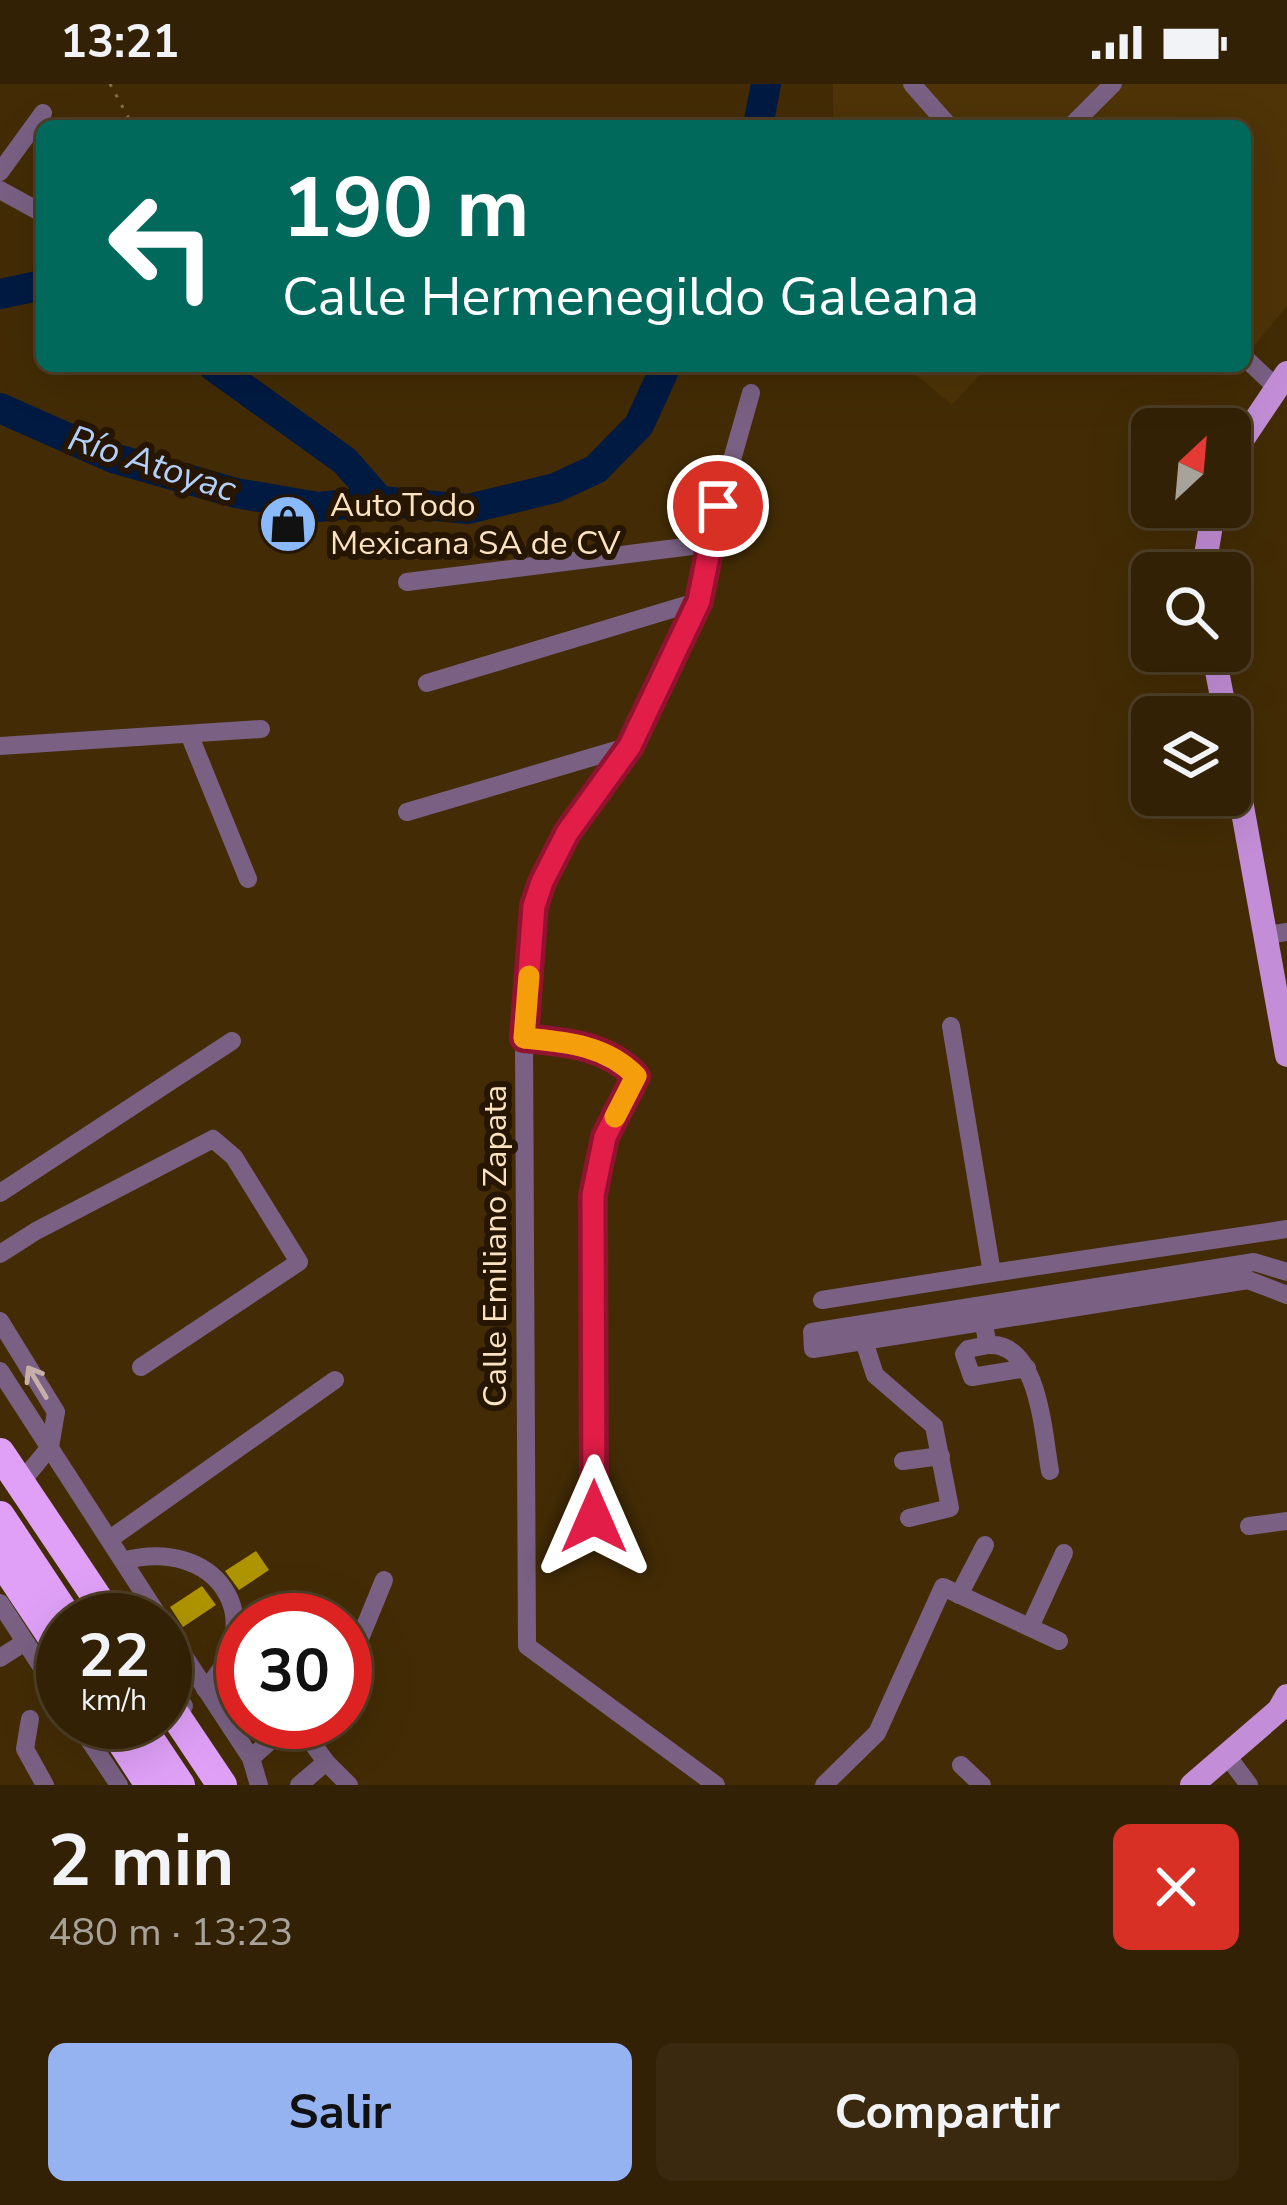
<!DOCTYPE html>
<html lang="es">
<head>
<meta charset="utf-8">
<style>
  body { margin:0; font-family:"Nunito Sans",sans-serif; background:#3a290e; color:#f1f3f6; height:100vh; display:flex; flex-direction:column; font-size:45px; white-space:nowrap }
  * { box-sizing:border-box; margin:0 }
  p { font-size:39px; color:#a8a39a }
  .icon { flex:none; width:66px; height:66px; fill:none; stroke:currentColor; stroke-width:2; stroke-linecap:round; stroke-linejoin:round }
  .map { position:relative; height:1701px; overflow:hidden }
  .sheet { display:flex; flex-direction:column; background:#322104; flex:1 }
  .sheet>* { flex:none }
  .hud { position:absolute; left:36px; top:36px; width:1215px; height:252px; border-radius:18px; box-shadow:0 12px 48px #0002,0 0 0 3px #4d3e26; background:#00695c; color:#fff; overflow:hidden }
  .needle { width:78px; rotate:26deg }
  .controls { position:absolute; left:1131px; top:324px; display:grid; gap:24px }
  .controls a { display:grid; place-items:center; width:120px; height:120px; border-radius:18px; background:#322104; box-shadow:0 12px 48px #0002,0 0 0 3px #4d3e26; font-size:60px }
  .speed { position:absolute; left:36px; top:1509px; display:flex; gap:24px; font-size:60px; font-weight:700; text-align:center }
  .speed>* { display:grid; place-content:center; width:156px; height:156px; border-radius:50%; background:#322104; box-shadow:0 12px 48px #0002,0 0 0 3px #4d3e26; line-height:1 }
  .speed small { font-size:30px; font-weight:400 }
  .speed .limit { border:18px solid #d22; background:#fff; color:#111 }
  .pin { position:absolute; display:grid; place-items:center; width:102px; height:102px; color:#fff; margin:-51px; border:6px solid #fff; border-radius:50%; box-shadow:0 3px 12px #0007 }
  .me { position:absolute; width:132px; margin:-66px; rotate:0deg; stroke-linejoin:round; filter:drop-shadow(0 0 9px #0008) }
  .turn { display:flex; align-items:center; gap:42px; height:252px; padding:0 48px; font-size:54px }
  .turn .icon { width:156px; height:156px; stroke-width:2.5 }
  .turn b { display:block; font-size:84px; line-height:102px }
  .round { display:grid; place-items:center; flex:none; width:126px; height:126px; border-radius:18px; background:#3a290e }
  .overview { display:flex; align-items:center; justify-content:space-between; height:204px; padding:0 48px }
  h1 { font-size:72px; font-weight:700; line-height:90px }
  .primary-button { display:flex; gap:24px; margin-top:auto; padding:24px 48px }
  .primary-button a { flex:1; height:138px; border-radius:18px; background:#95b2f1; color:#111; font-size:48px; font-weight:700; line-height:138px; text-align:center }
  .primary-button a+a { background:#3a290e; color:#f1f3f6 }
  .status { display:flex; justify-content:space-between; align-items:center; height:84px; padding:0 60px; background:#322104; direction:ltr }
  .status svg { height:33px; fill:currentColor }
  .map>svg:first-child { display:block }
  .built { fill:#4e3407 }
  .lines { fill:none; stroke-linecap:round; stroke-linejoin:round }
  .river { stroke:#001a42; stroke-width:30 }
  .building { fill:#af9401 }
  .path { stroke:#866f4a; stroke-width:3; stroke-dasharray:3 9; stroke-linecap:butt }
  .minor { stroke:#7a6184; stroke-width:18 }
  .major { stroke:#c38ed7; stroke-width:24 }
  .highway { stroke:#e0a0f8; stroke-width:30 }
  .oneway { stroke:#c7afa9 }
  .route-casing { stroke:#92132f; stroke-width:30 }
  .route { stroke:#e11d48; stroke-width:21 }
  .slow { stroke:#f59e0b; stroke-width:21 }
  .labels { text-anchor:middle; dominant-baseline:central; stroke-width:12; stroke-linejoin:round; paint-order:stroke }
  .poi-label { font-size:33px; fill:#fbe3c2; stroke:#261500; text-anchor:start }
  .street-label { font-size:33px; fill:#fbe3c2; stroke:#261500 }
  .water-label { font-size:36px; font-style:italic; fill:#b2d0fa; stroke:#261500 }
</style>
</head>
<body>
<div class="status"><b>13:21</b><svg viewBox="0 0 49 12"><path d="M0 12V9h3v3zM5 12V6h3v6zM10 12V3h3v9zM15 12V0h3v12zM26 1h20v11H26zM47 4h2v5h-2z"/></svg></div>
<div class="map">
<svg width="1287" height="1701" viewBox="0 0 1287 1701">
  <rect width="100%" height="100%" fill="#432c05"/>
  <g class="built">
    <polygon points="833,0 1287,0 1287,222 1245,273 1245,42 833,42"/>
    <polygon points="906,282 987,282 952,321"/>
  </g>
  <g class="lines">
    <g class="river">
      <polyline points="758,42 766,0"/>
      <polyline points="0,210 42,201"/>
      <polyline points="213,282 345,377 380,417"/>
      <polyline points="0,324 113,374 236,409 318,423 380,417 468,425 555,404 596,385 639,341 666,282"/>
    </g>
  </g>
  <g class="building">
    <polygon points="256,1467 269,1486 239,1506 225,1487"/>
    <polygon points="202,1502 216,1521 183,1543 170,1523"/>
  </g>
  <g class="lines">
    <polyline class="path" points="110,0 133,42"/>
    <g class="minor">
      <polyline points="912,0 949,42"/>
      <polyline points="1071,42 1113,0"/>
      <polyline points="0,88 43,29"/>
      <polyline points="0,106 42,129"/>
      <polyline points="1245,274 1276,303"/>
      <polyline points="407,498 708,460"/>
      <polyline points="427,599 699,517"/>
      <polyline points="189,650 248,795"/>
      <polyline points="0,662 261,645"/>
      <polyline points="407,728 630,662"/>
      <polyline points="1268,851 1287,848"/>
      <polyline points="951,942 992,1189 1287,1145"/>
      <path d="M 524,954 C 566,958 605,961 636,992 L 605,1053 L 593,1111 L 594,1433"/>
      <polyline points="0,1109 232,957"/>
      <polyline points="0,1170 36,1147 213,1055 234,1073 299,1178 141,1283"/>
      <polyline points="1287,1188 1254,1178 812,1248 813,1265 1248,1196 1287,1211"/>
      <polyline points="822,1216 992,1189"/>
      <path d="M 981,1227 L 988,1261 C 1039,1257 1043,1349 1050,1387"/>
      <polyline points="0,1237 56,1328 50,1363 27,1391"/>
      <polyline points="862,1251 875,1291 934,1342 950,1424 909,1434"/>
      <polyline points="988,1261 968,1265 964,1270 972,1293 1027,1284"/>
      <polyline points="0,1287 161,1536"/>
      <polyline points="903,1377 941,1372"/>
      <polyline points="1249,1442 1287,1437"/>
      <polyline points="110,1455 335,1296"/>
      <path d="M 123,1477 C 215,1452 273,1534 205,1605"/>
      <polyline points="959,1511 985,1461"/>
      <polyline points="0,1519 63,1616"/>
      <polyline points="165,1543 251,1674 259,1701"/>
      <polyline points="1030,1543 1064,1469"/>
      <polyline points="0,1574 25,1558"/>
      <polyline points="345,1591 384,1496"/>
      <polyline points="165,1594 184,1622"/>
      <polyline points="30,1635 25,1665 45,1701"/>
      <polyline points="77,1638 119,1701"/>
      <polyline points="297,1638 326,1678"/>
      <polyline points="1228,1673 1249,1701"/>
      <polyline points="251,1674 291,1638"/>
      <polyline points="961,1681 982,1701"/>
      <polyline points="299,1701 326,1678 349,1701"/>
      <polyline points="716,1701 527,1562 524,954 534,822 542,798 567,749 630,662 699,517 708,460 751,309"/>
      <polyline points="824,1701 877,1649 943,1503 1059,1557"/>
    </g>
    <g class="major">
      <polyline points="1230,384 1242,356 1287,289"/>
      <polyline points="1203,489 1214,423"/>
      <polyline points="1213,567 1226,633"/>
      <polyline points="1230,656 1287,971"/>
      <polyline points="1192,1701 1279,1626 1287,1612"/>
    </g>
    <g class="highway">
      <polyline points="0,1369 112,1536"/>
      <polyline points="0,1432 69,1536"/>
      <polyline points="0,1474 63,1569"/>
      <polyline points="165,1616 222,1701"/>
      <polyline points="109,1638 150,1701"/>
      <polyline points="138,1638 180,1701"/>
    </g>
  </g>
  <defs><path id="oneway-shaft" d="M-6 0H5M1.5-3L5.5 0L1.5 3" fill="none" stroke-width="1.6" stroke-linecap="round" stroke-linejoin="round" transform="scale(3)"/></defs>
  <use class="oneway" href="#oneway-shaft" transform="translate(37 1298) rotate(-121)"/>
  <g class="lines">
    <g class="route-casing">
      <path id="route" d="M 594,1433 L 593,1111 L 605,1053 L 636,992 C 606,961 566,958 524,954 L 534,822 L 542,798 L 567,749 L 630,662 L 699,517 L 718,422"/>
    </g>
    <use href="#route" class="route"/>
    <path class="slow" d="M 529,892 L 524,954 C 566,958 606,961 636,992 L 615,1033"/>
  </g>
  <defs>
    <g id="shop-disc" transform="scale(3)"><circle r="9.5" fill="#8abafc" stroke="#261500"/><path d="M-5-2.5h2.3a2.7 3.5 0 0 1 5.4 0H5L5.5 6h-11ZM-1.5-2.5h3a1.5 2.3 0 0 0-3 0Z" fill="#111"/></g>
  </defs>
  <g fill-rule="evenodd">
    <use href="#shop-disc" x="288" y="440"/>
  </g>
  <g class="labels">
    <g class="poi-label">
      <text x="330" y="421">AutoTodo<tspan x="330" dy="38">Mexicana SA de CV</tspan></text>
    </g>
    <g class="street-label">
      <text transform="translate(495 1162) rotate(-90)">Calle Emiliano Zapata</text>
    </g>
    <g class="water-label">
      <text transform="translate(152 380) rotate(18)">Río Atoyac</text>
    </g>
  </g>
</svg>
<div class="controls">
<a><svg class="needle" viewBox="-14 -14 28 28"><path d="M0-13l5 13h-10z" fill="#e53935"/><path d="M0 13l5-13h-10z" fill="#a8a39a"/></svg></a>
<a><svg class="icon" aria-label="search" viewBox="0 0 24 24"><circle cx="10" cy="10" r="6"/><path d="M15 15l6 6"/></svg></a>
<a><svg class="icon" aria-label="layers" viewBox="0 0 24 24"><path d="M12 4l9 5-9 5-9-5zM3 14l9 5 9-5"/></svg></a>
</div>
<div class="speed"><div>22<small>km/h</small></div><div class="limit">30</div></div>
<div class="pin" style="left:718px;top:422px;background:#d93025"><svg class="icon" aria-label="arrive" viewBox="0 0 24 24"><path d="M6 21V4h12l-3 4 3 4H6"/></svg></div>
<svg class="me" style="left:594px;top:1433px" viewBox="-20 -20 40 40"><path d="M0-17L14 15 0 8-14 15z" fill="#e11d48" stroke="#fff" stroke-width="4"/></svg>
<div class="hud">
<div class="turn"><svg class="icon" aria-label="left" viewBox="0 0 24 24"><path d="M17 20v-9H6M10 6l-5 5 5 5"/></svg><div><b>190 m</b>Calle Hermenegildo Galeana</div></div>
</div>
</div>
<section class="sheet">
<div class="overview"><div><h1>2 min</h1><p>480 m · 13:23</p></div><a class="round" style="background:#d93025;color:#fff"><svg class="icon" aria-label="close" viewBox="0 0 24 24"><path d="M6 6l12 12M18 6L6 18"/></svg></a></div>
<div class="primary-button"><a>Salir</a><a>Compartir</a></div>
</section>
</body>
</html>
